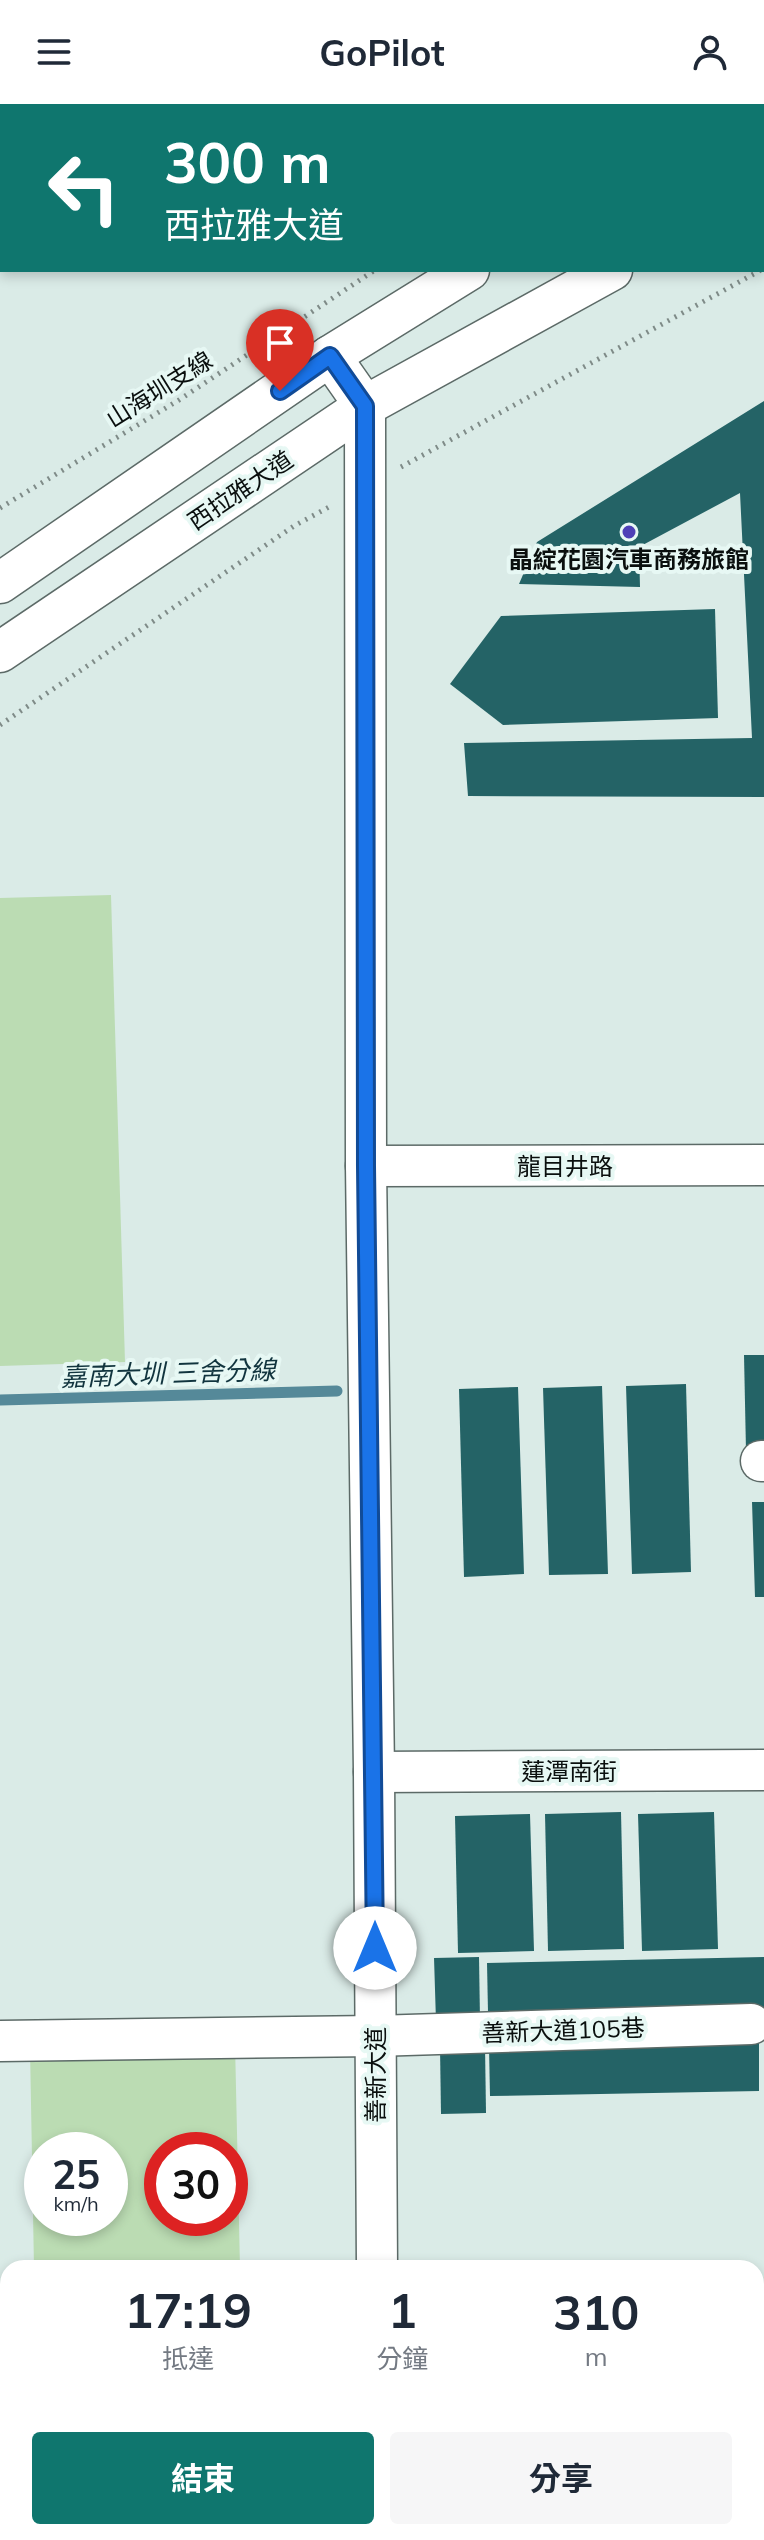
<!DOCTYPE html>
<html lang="zh-TW">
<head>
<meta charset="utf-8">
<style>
  body { margin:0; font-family:Mulish,"Noto Sans TC",sans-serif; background:#f6f6f7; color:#1f2937; height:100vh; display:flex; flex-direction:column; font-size:30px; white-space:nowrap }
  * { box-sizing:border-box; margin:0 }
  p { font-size:26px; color:#747a83 }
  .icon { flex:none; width:44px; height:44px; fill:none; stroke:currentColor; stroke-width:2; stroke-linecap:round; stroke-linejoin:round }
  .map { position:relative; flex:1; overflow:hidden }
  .sheet { position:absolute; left:0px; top:2156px; width:764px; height:280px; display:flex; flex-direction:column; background:#fff; border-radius:24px 24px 0 0; box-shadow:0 4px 12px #0003 }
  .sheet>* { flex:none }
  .hud { position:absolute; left:0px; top:0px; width:764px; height:168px; box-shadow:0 4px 12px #0003; background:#0f766e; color:#fff; overflow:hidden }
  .speed { position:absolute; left:24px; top:2028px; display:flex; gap:16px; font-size:40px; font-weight:700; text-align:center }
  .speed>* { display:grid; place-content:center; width:104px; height:104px; border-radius:50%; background:#fff; box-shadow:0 4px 12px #0003; line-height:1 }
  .speed small { font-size:20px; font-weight:400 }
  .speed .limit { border:12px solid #d22; background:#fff; color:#111 }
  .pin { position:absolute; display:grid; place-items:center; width:68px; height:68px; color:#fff; margin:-82px -34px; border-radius:50% 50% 50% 0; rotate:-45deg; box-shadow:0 0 8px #0007 }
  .pin .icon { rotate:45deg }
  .me { position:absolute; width:88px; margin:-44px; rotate:0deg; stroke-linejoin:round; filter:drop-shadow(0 0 6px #0008) }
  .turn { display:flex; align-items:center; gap:28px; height:168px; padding:0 32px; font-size:36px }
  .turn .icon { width:104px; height:104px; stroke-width:2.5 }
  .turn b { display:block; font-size:56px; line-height:68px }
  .eta { display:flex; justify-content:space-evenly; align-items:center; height:136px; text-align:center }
  .eta b { font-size:48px; font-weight:700; line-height:56px }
  .button { display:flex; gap:16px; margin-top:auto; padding:16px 32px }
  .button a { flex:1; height:92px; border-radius:8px; background:#0f766e; color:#fff; font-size:32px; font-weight:700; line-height:92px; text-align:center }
  .button a+a { background:#f6f6f7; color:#1f2937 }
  header { display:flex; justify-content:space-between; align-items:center; height:104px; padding:0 32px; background:#fff; font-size:36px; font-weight:700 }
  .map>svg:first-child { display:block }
  .green { fill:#bbdcb3; fill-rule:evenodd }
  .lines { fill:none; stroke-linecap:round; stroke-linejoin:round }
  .stream { stroke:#558999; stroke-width:11 }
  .building { fill:#246366 }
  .minor-casing { stroke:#5c6a67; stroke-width:43 }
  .path { stroke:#7f8b88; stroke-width:5; stroke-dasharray:2 6; stroke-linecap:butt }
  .minor { stroke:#fff; stroke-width:40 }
  .route-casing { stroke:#114b97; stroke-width:20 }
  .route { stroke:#1a73e8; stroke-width:14 }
  .poi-dot { fill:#4e40b7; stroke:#e7f8f4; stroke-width:3 }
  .labels { text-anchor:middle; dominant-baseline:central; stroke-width:8; stroke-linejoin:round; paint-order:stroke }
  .street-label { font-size:24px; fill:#0a0f0e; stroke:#e7f8f4 }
  .poi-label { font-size:24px; font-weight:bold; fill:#0a0f0e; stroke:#e7f8f4 }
  .water-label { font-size:26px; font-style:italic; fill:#11343e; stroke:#e7f8f4 }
</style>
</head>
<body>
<header><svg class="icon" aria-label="menu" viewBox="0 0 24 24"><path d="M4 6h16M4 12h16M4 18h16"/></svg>GoPilot<svg class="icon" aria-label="person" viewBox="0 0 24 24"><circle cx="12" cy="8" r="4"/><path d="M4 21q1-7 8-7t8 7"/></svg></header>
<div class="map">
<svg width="764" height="2436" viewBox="0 0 764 2436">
  <rect width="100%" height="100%" fill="#daebe7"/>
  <g class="green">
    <polygon points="111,791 125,1258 0,1262 0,794"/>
    <path d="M 235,1939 L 240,2164 L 34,2164 L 30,1944 ZM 42,2046 L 110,2046 L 110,2114 L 42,2114 ZM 162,2046 L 230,2046 L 230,2114 L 162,2114 Z"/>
    <polygon points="39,2428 245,2428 245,2436 40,2436"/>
  </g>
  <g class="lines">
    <polyline class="stream" points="0,1296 337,1287"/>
  </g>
  <g class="building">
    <polygon points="764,297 764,693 468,692 464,639 752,634 740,389 639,443 640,483 519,480 537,438"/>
    <polygon points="715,505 718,614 503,621 450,580 501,512"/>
    <polygon points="744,1251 764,1251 764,1346 746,1347"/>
    <polygon points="686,1280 691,1468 632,1470 626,1282"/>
    <polygon points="602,1282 608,1470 549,1471 543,1284"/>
    <polygon points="518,1283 524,1470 464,1473 459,1285"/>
    <polygon points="752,1398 764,1398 764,1493 755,1493"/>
    <polygon points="621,1708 624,1845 548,1847 545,1710"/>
    <polygon points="714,1708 718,1845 642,1847 638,1710"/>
    <polygon points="530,1710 534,1847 458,1849 455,1712"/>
    <polygon points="479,1853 480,1917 436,1918 434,1854"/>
    <polygon points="764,1853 764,1903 488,1908 487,1859"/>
    <polygon points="759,1938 759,1987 490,1992 489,1943"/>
    <polygon points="485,1942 486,2009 441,2010 440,1943"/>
    <rect x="756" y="2286" width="8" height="120"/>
    <polygon points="459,2428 610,2428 610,2436 460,2436"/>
  </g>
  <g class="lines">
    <g class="minor-casing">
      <g id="minor">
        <polyline points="762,5 764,4"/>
        <polyline points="762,84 764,83"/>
        <polyline points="330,252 365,302 366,1062 374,1668 377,2164"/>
        <polyline points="0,479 330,252 469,166"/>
        <polyline points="0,548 365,302 612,166"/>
        <polyline points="366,1062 764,1061"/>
        <polyline points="761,1357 764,1357"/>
        <polyline points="374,1668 764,1666"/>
        <polyline points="0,1937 375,1932 751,1920"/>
        <polyline points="379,2428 379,2436"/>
      </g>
    </g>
    <g class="path">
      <polyline points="675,2 679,0"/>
      <polyline points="401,363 761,166"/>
      <polyline points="0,404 179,296 375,166"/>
      <polyline points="0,621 294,422 329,403"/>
    </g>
    <use href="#minor" class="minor"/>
  </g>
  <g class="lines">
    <g class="route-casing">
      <polyline id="route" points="280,287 330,252 365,302 366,1062 375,1844"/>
    </g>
    <use href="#route" class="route"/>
  </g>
  <circle class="poi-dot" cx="629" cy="428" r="8"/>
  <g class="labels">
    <g class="street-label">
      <text transform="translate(159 285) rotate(-32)">山海圳支線</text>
      <text transform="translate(240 386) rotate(-34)">西拉雅大道</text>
      <text x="565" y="1062">龍目井路</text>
      <text x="569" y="1667">蓮潭南街</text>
      <text transform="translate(563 1926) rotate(-2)">善新大道105巷</text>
      <text transform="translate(375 1971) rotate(-90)">善新大道</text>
    </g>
    <g class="poi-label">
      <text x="629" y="455">晶綻花園汽車商務旅館</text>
    </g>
    <g class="water-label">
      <text transform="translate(168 1269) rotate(-2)">嘉南大圳 三舍分線</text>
    </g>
  </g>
</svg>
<div class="speed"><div>25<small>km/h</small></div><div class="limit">30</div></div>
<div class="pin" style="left:280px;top:287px;background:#d93025"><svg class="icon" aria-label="arrive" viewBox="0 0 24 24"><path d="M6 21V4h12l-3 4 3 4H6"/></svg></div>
<svg class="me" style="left:375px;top:1844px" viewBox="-20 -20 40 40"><circle r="19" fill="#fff"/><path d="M0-13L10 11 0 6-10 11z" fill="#1a73e8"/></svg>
<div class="hud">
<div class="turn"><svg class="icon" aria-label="left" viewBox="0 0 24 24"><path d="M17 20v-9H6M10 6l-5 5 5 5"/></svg><div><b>300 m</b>西拉雅大道</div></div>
</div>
<section class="sheet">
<div class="eta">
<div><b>17:19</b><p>抵達</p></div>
<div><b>1</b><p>分鐘</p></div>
<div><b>310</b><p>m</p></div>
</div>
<div class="button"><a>結束</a><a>分享</a></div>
</section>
</div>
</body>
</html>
